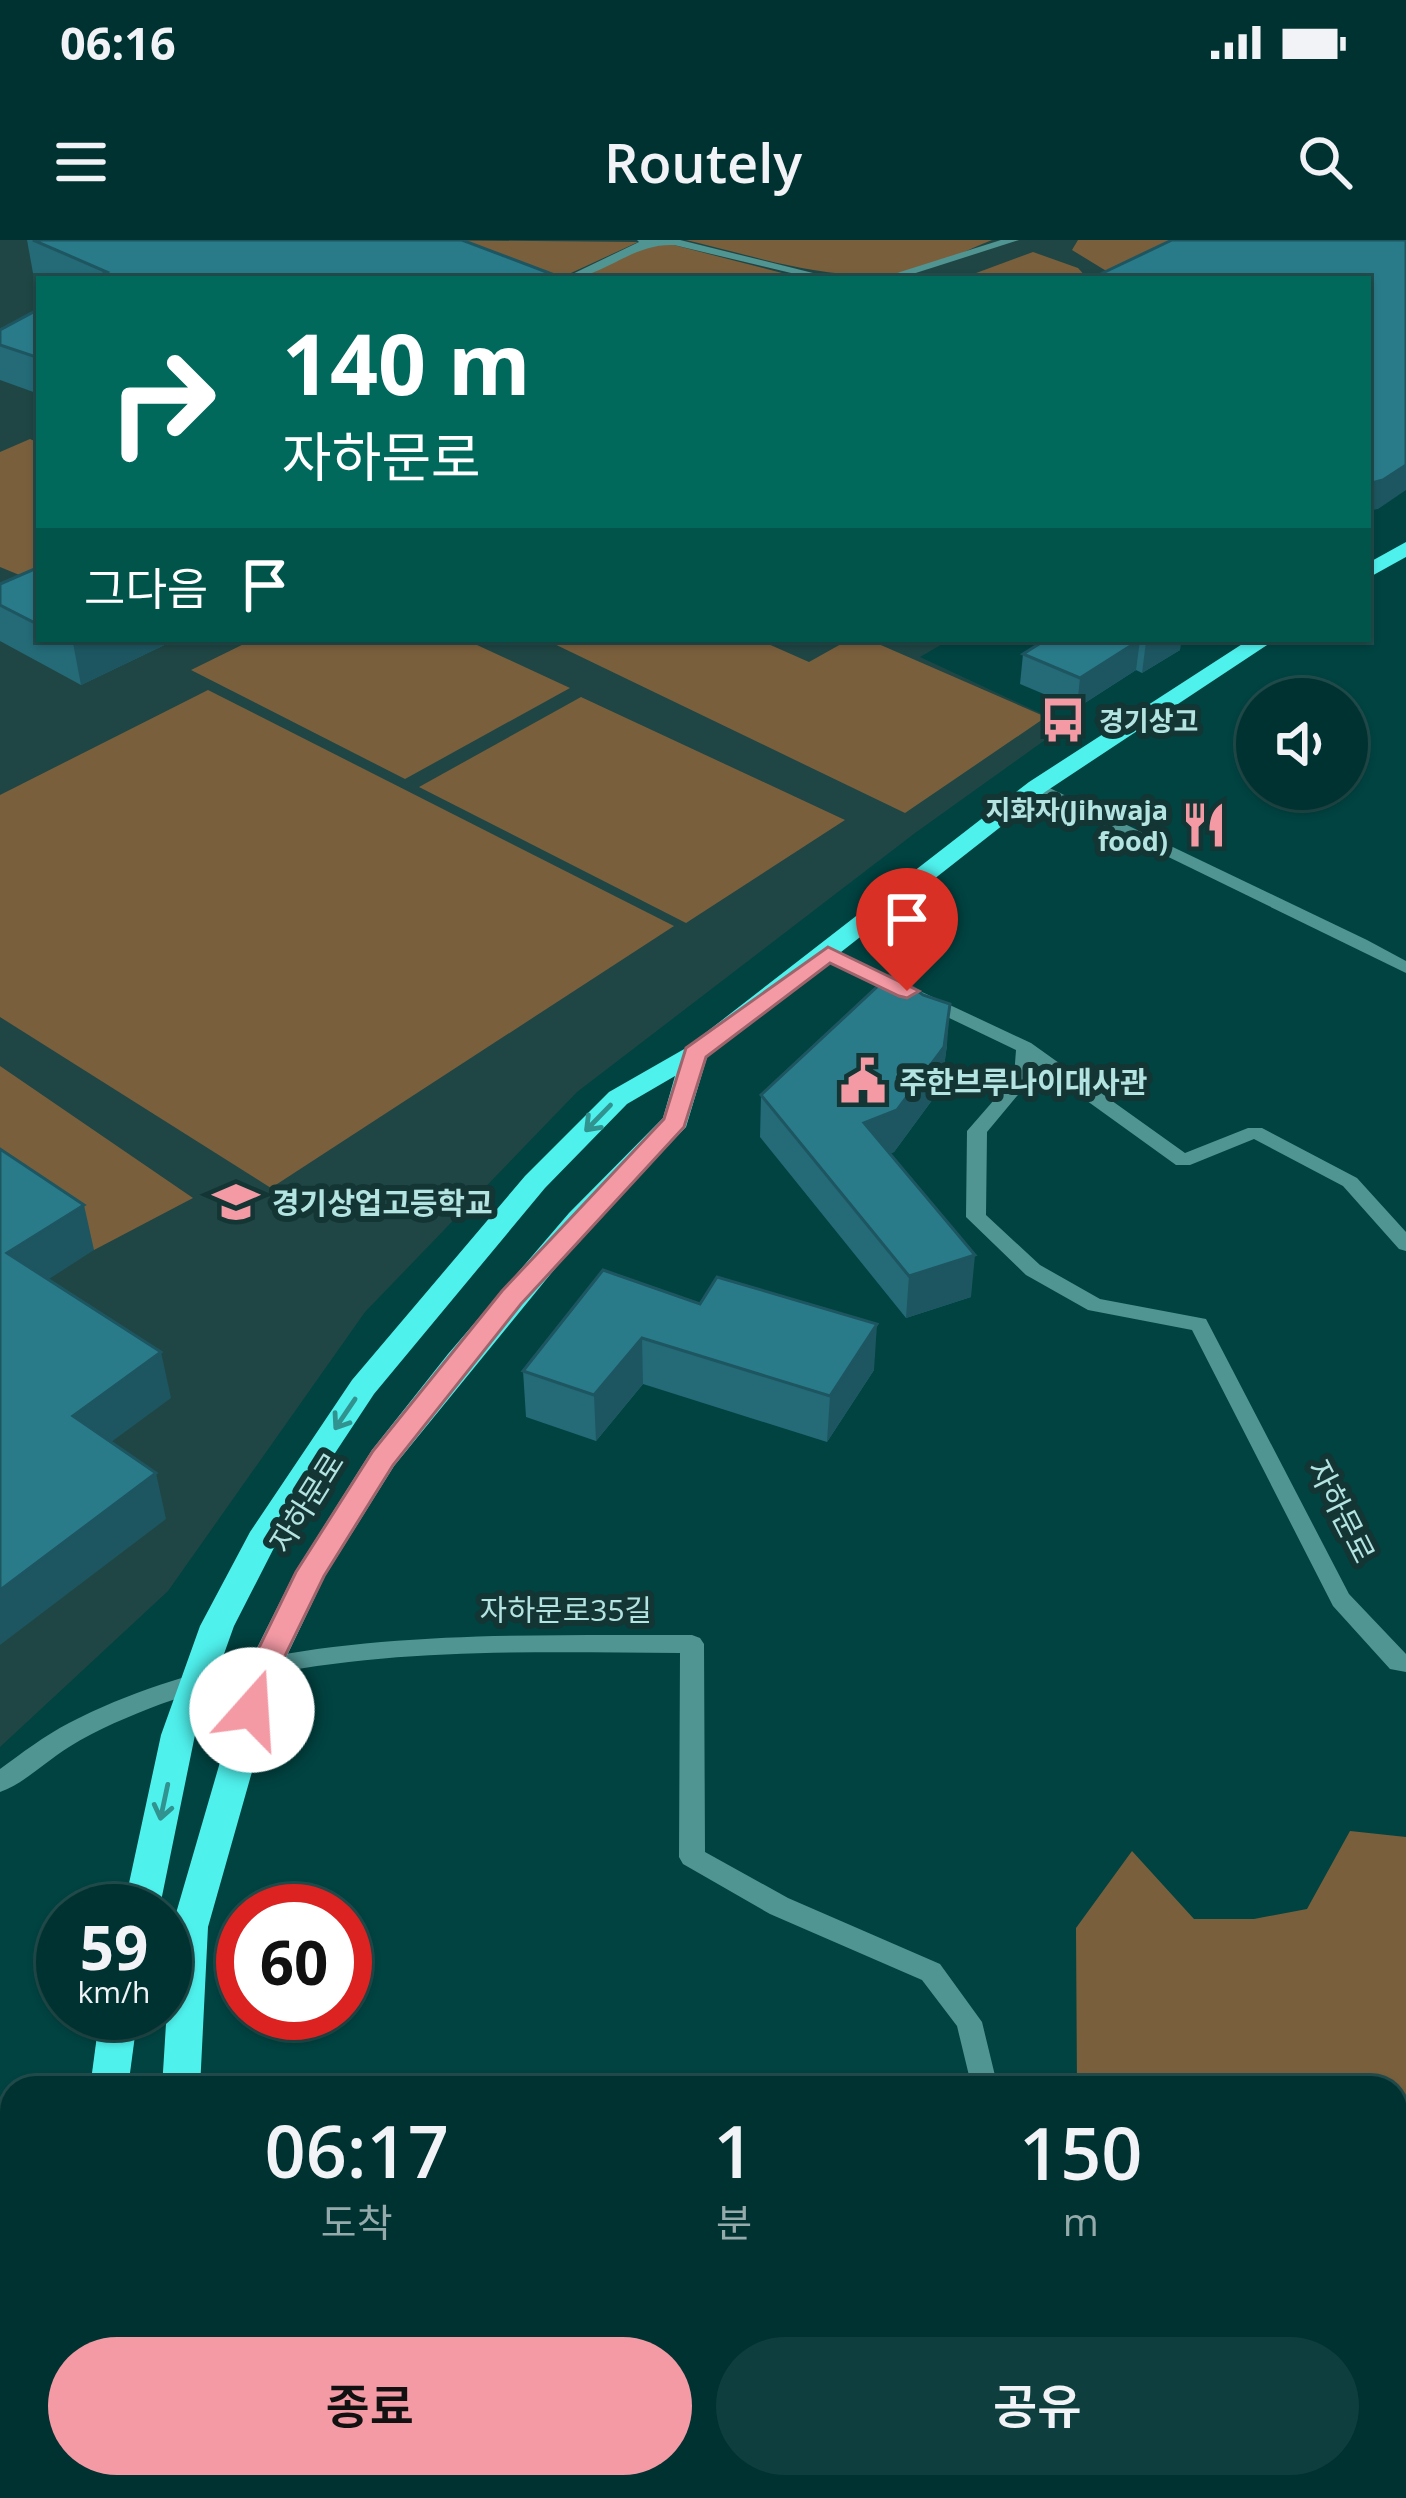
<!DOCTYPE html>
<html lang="ko">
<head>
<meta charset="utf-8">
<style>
  body { margin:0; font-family:"Open Sans","Noto Sans KR",sans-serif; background:#0e3e3d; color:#f1f3f6; height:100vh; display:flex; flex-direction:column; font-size:45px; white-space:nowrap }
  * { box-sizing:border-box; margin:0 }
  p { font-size:39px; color:#95aaab }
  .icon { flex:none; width:66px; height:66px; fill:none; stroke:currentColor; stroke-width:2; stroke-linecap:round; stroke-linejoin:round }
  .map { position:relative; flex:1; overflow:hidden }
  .side { position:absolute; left:0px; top:1836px; width:1407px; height:423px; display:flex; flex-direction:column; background:#003231; border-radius:36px 36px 0 0; box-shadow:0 3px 9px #0004,0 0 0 3px #224d4d }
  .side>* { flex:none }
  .hud { position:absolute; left:36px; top:36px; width:1335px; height:366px; border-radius:0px; box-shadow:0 3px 9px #0004,0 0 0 3px #224d4d; background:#00695c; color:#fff; overflow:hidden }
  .fabs { position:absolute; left:1236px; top:438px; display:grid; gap:24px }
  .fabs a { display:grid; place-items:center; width:132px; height:132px; border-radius:50%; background:#003231; box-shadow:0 3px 9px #0004,0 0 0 3px #224d4d; font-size:60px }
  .speed { position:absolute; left:36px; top:1644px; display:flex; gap:24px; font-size:60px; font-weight:700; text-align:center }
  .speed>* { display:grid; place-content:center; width:156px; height:156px; border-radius:50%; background:#003231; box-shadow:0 3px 9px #0004,0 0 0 3px #224d4d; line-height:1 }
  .speed small { font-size:30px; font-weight:400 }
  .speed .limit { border:18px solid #d22; background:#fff; color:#111 }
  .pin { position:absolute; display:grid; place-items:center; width:102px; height:102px; color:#fff; margin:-123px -51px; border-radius:50% 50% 50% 0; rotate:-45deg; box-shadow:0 0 12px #0007 }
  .pin .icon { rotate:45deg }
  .me { position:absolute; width:132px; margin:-66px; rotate:19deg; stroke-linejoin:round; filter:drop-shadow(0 0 9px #0008) }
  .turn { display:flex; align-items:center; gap:42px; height:252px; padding:0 48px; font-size:54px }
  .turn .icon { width:156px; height:156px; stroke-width:2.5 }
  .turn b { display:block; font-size:84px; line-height:102px }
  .then { display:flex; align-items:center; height:114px; padding:0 48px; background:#0003; gap:24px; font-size:45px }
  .eta { display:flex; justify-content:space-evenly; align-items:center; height:204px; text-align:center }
  .eta b { font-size:72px; font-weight:600; line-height:84px }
  .action { display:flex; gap:24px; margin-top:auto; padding:24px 48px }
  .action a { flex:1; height:138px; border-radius:72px; background:#f49aa5; color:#111; font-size:48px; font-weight:600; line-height:138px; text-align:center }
  .action a+a { background:#0e3e3d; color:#f1f3f6 }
  .status { display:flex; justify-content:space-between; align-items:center; height:84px; padding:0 60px; background:#003231; direction:ltr }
  .status svg { height:33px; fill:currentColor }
  header { display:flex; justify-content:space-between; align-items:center; height:156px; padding:0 48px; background:#003231; font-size:54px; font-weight:600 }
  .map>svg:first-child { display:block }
  .built { fill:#1f4644 }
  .green { fill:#7a5f3d }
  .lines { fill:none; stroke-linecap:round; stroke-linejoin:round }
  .minor { fill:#519593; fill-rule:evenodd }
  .major { fill:#4ff1ed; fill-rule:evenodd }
  .wall { fill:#246a77 }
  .shaded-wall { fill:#1d5661 }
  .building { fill:#2a7b8a; stroke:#1d5661; stroke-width:3 }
  .oneway { stroke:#319390 }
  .route { fill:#f49aa5; stroke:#9f646b; stroke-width:3 }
  .labels { text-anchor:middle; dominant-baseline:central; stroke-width:12; stroke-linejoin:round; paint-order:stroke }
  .far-poi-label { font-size:27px; font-weight:bold; fill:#b4e4e2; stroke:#133534; text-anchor:start }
  .poi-label { font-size:30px; font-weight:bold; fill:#b4e4e2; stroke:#133534; text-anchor:start }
  .street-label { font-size:30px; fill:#b4e4e2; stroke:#133534 }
</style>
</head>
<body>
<div class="status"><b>06:16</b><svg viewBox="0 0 49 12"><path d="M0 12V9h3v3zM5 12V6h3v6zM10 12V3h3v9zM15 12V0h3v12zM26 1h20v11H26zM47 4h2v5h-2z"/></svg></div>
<header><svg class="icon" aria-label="menu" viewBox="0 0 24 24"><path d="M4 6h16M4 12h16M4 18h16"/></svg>Routely<svg class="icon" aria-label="search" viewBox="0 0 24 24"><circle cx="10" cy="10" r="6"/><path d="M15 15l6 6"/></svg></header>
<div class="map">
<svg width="1406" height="2258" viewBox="0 0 1406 2258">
  <rect width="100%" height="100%" fill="#004341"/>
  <polygon class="built" points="0,0 1274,0 1368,39 39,39 39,399 951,399 920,417 1066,485 915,593 577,852 365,1072 168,1351 0,1507"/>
  <g class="green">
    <polygon points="410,0 638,2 558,39 508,39"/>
    <path d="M 686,0 L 992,0 C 967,10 940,24 914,30 C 841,47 756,16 686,0 Z"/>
    <polygon points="1078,0 1179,0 1108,32 1072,10"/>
    <polygon points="653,3 670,4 805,39 576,39"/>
    <polygon points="1033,12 1078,28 1088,39 960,39"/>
    <polygon points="30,199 39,203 39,339 34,341 0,327 0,212"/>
    <polygon points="254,399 464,399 570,448 405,539 191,430"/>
    <polygon points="544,399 757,399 809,422 850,399 867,399 1046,477 905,573"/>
    <polygon points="208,450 674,686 271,948 0,777 0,555"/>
    <polygon points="581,457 845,580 686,683 419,547"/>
    <polygon points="0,826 193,958 94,1010 0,945"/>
    <polygon points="1350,1591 1406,1597 1406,2258 1028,2258 1025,2247 1395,2247 1395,1848 1077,1848 1076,1688 1132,1611 1194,1679 1254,1679 1307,1669"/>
  </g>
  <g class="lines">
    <g class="minor">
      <path d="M 637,0 L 680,0 L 837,39 L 816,39 L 674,5 C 630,3 604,39 562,39 L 639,2 Z"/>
      <polygon points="1001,0 1019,0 897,39 878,39"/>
      <polygon points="1037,542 1367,700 1406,721 1406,733 1031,550 1031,544"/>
      <polygon points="828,708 1031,803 1185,913 1248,888 1262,888 1357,938 1406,992 1406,1011 1399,1009 1343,946 1254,899 1190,925 1176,925 1033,822 1032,838 987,892 986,975 1040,1025 1100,1059 1206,1079 1349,1354 1406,1414 1406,1432 1390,1429 1333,1366 1192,1090 1088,1070 1026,1035 966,977 967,891 1014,837 1016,810 822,717 822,709"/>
      <path d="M 616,1395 L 692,1395 L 700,1398 L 704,1404 L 705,1612 L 788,1658 L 940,1724 L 982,1782 L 998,1848 L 972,1848 L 957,1786 L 922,1740 L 770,1674 L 683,1624 L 679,1617 L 680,1413 C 508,1412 325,1405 161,1464 C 130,1476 97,1489 69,1507 C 46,1521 25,1543 0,1552 L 0,1529 C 22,1513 44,1496 69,1483 C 235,1397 432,1395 616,1395 Z"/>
      <polygon points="965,2247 995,2247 997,2258 967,2258"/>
    </g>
    <g class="major">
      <polygon points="1406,302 1406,317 1368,338 1368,323"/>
      <polygon points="1250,399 1276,399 1045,552 707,817 686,887 589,987 394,1226 325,1336 282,1426 208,1687 200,1848 162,1848 172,1687 248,1426 295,1332 372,1210 448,1114 569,973 663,878 675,836 627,864 545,948 374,1154 279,1298 234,1386 195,1495 159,1671 123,1671 161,1495 200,1386 250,1292 352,1140 525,936 609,852 686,808 1029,542"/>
      <polygon points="100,1773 138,1773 128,1848 90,1848"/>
      <polygon points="43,2247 87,2247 86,2258 42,2258"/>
      <rect x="144" y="2247" width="44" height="11"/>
    </g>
  </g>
  <g class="wall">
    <polygon points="27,0 462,0 565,39 45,39 33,33"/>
    <polygon points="39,69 39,154 0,140 0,90"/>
    <polygon points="39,327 39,399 177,399 81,445 0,401 0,344"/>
    <polygon points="1047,399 1181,399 1180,410 1142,433 1136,430 1077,468 1020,444 1023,414"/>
    <polygon points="947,805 941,848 894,912 889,914 971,1057 906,1078 760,897 761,855"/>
    <polygon points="603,1030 874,1130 827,1202 643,1144 596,1201 526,1177 523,1131"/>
  </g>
  <g class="shaded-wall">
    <polygon points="1406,225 1406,250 1378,269 1368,271 1368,244"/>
    <polygon points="82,399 177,399 81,445 73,403"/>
    <polygon points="1152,399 1181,399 1180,410 1142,433 1146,402"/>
    <polygon points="1140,400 1136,430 1077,468 1080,438"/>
    <polygon points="950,764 947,805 941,848 894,912 861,925 864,883"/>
    <polygon points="84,965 94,1010 18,1059 7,1013"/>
    <polygon points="975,1015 971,1057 906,1078 909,1036"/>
    <polygon points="877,1084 874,1130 827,1202 830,1156"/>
    <polygon points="642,1098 643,1144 596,1201 594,1155"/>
    <polygon points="161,1112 171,1158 84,1222 73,1176"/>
    <polygon points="156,1233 166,1279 0,1405 0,1350"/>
  </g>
  <g class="building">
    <polygon points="33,0 462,0 565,39 93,39 107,32"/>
    <polygon points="1172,0 1406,0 1406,225 1383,240 1368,244 1368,39 1090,39"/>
    <polygon points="39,69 39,118 0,105 0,90"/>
    <polygon points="39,327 39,385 0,365 0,344"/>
    <polygon points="1047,399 1152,399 1146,402 1140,400 1080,438 1023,414"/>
    <polygon points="893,732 923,755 950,764 944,807 897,870 864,883 975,1015 909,1036 761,855"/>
    <polygon points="0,909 84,965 7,1013 161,1112 73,1176 156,1233 0,1350"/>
    <polygon points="603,1030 700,1064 717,1037 877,1084 830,1156 642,1098 594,1155 523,1131"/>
  </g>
  <defs><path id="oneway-shaft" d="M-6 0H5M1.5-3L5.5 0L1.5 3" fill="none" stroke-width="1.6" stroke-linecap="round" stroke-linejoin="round" transform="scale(3)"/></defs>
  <g class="oneway">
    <use href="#oneway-shaft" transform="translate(598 878) rotate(134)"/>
    <use href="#oneway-shaft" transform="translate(345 1174) rotate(124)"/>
    <use href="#oneway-shaft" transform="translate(164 1562) rotate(102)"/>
  </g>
  <polygon class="route" points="828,707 919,751 907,758 899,756 830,723 706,817 684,887 521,1064 393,1225 324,1336 280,1426 263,1478 241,1478 237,1470 250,1426 296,1332 373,1211 502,1051 664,879 686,808"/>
  <defs>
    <g id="bus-bare" transform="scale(3.6)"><path d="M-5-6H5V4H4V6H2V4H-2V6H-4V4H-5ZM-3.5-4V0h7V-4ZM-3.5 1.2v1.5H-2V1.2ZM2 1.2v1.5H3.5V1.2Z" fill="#f49aa5" stroke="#133534" stroke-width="2.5" paint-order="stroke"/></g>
    <g id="restaurant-bare" transform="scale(3.6)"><path d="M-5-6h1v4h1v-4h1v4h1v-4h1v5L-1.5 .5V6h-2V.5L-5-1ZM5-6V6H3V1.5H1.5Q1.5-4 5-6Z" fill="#f49aa5" stroke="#133534" stroke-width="2.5" paint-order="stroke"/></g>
    <g id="civic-bare" transform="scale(3.6)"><path d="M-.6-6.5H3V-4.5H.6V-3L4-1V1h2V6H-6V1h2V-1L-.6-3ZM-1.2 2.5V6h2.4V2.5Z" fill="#f49aa5" stroke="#133534" stroke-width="2.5" paint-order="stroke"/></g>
    <g id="school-bare" transform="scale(3.6)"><path d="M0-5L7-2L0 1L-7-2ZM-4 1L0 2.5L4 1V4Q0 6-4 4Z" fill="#f49aa5" stroke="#133534" stroke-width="2.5" paint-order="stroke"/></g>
  </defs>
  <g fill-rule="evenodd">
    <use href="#bus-bare" x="1063" y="480"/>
    <use href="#restaurant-bare" x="1204" y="585"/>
    <use href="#civic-bare" x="863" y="841"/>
    <use href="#school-bare" x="236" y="962"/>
  </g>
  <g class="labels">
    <g class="far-poi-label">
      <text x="1099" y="480">경기상고</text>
      <text x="1168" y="569" text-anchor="end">지화자(Jihwaja<tspan x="1168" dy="31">food)</tspan></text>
    </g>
    <g class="poi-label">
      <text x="899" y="841">주한브루나이대사관</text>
      <text x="272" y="962">경기상업고등학교</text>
    </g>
    <g class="street-label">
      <text transform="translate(306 1262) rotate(-58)">자하문로</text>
      <text transform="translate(1342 1271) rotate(63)">자하문로</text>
      <text x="566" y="1369">자하문로35길</text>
    </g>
  </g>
</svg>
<div class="fabs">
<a><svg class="icon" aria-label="sound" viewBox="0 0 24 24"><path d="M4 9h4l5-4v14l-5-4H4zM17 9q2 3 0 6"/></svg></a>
</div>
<div class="speed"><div>59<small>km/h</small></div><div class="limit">60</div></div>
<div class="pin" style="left:907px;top:751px;background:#d93025"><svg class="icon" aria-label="arrive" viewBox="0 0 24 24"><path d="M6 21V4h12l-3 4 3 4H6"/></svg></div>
<svg class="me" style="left:252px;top:1470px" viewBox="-20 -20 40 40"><circle r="19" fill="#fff"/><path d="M0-13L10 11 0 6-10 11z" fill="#f49aa5"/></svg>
<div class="hud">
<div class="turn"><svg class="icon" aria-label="right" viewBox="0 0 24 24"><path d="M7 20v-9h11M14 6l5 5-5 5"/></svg><div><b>140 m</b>자하문로</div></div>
<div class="then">그다음<svg class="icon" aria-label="arrive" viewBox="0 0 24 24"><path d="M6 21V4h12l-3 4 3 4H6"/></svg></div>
</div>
<section class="side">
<div class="eta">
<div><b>06:17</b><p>도착</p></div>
<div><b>1</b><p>분</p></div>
<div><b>150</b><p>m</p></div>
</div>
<div class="action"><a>종료</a><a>공유</a></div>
</section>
</div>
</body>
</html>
